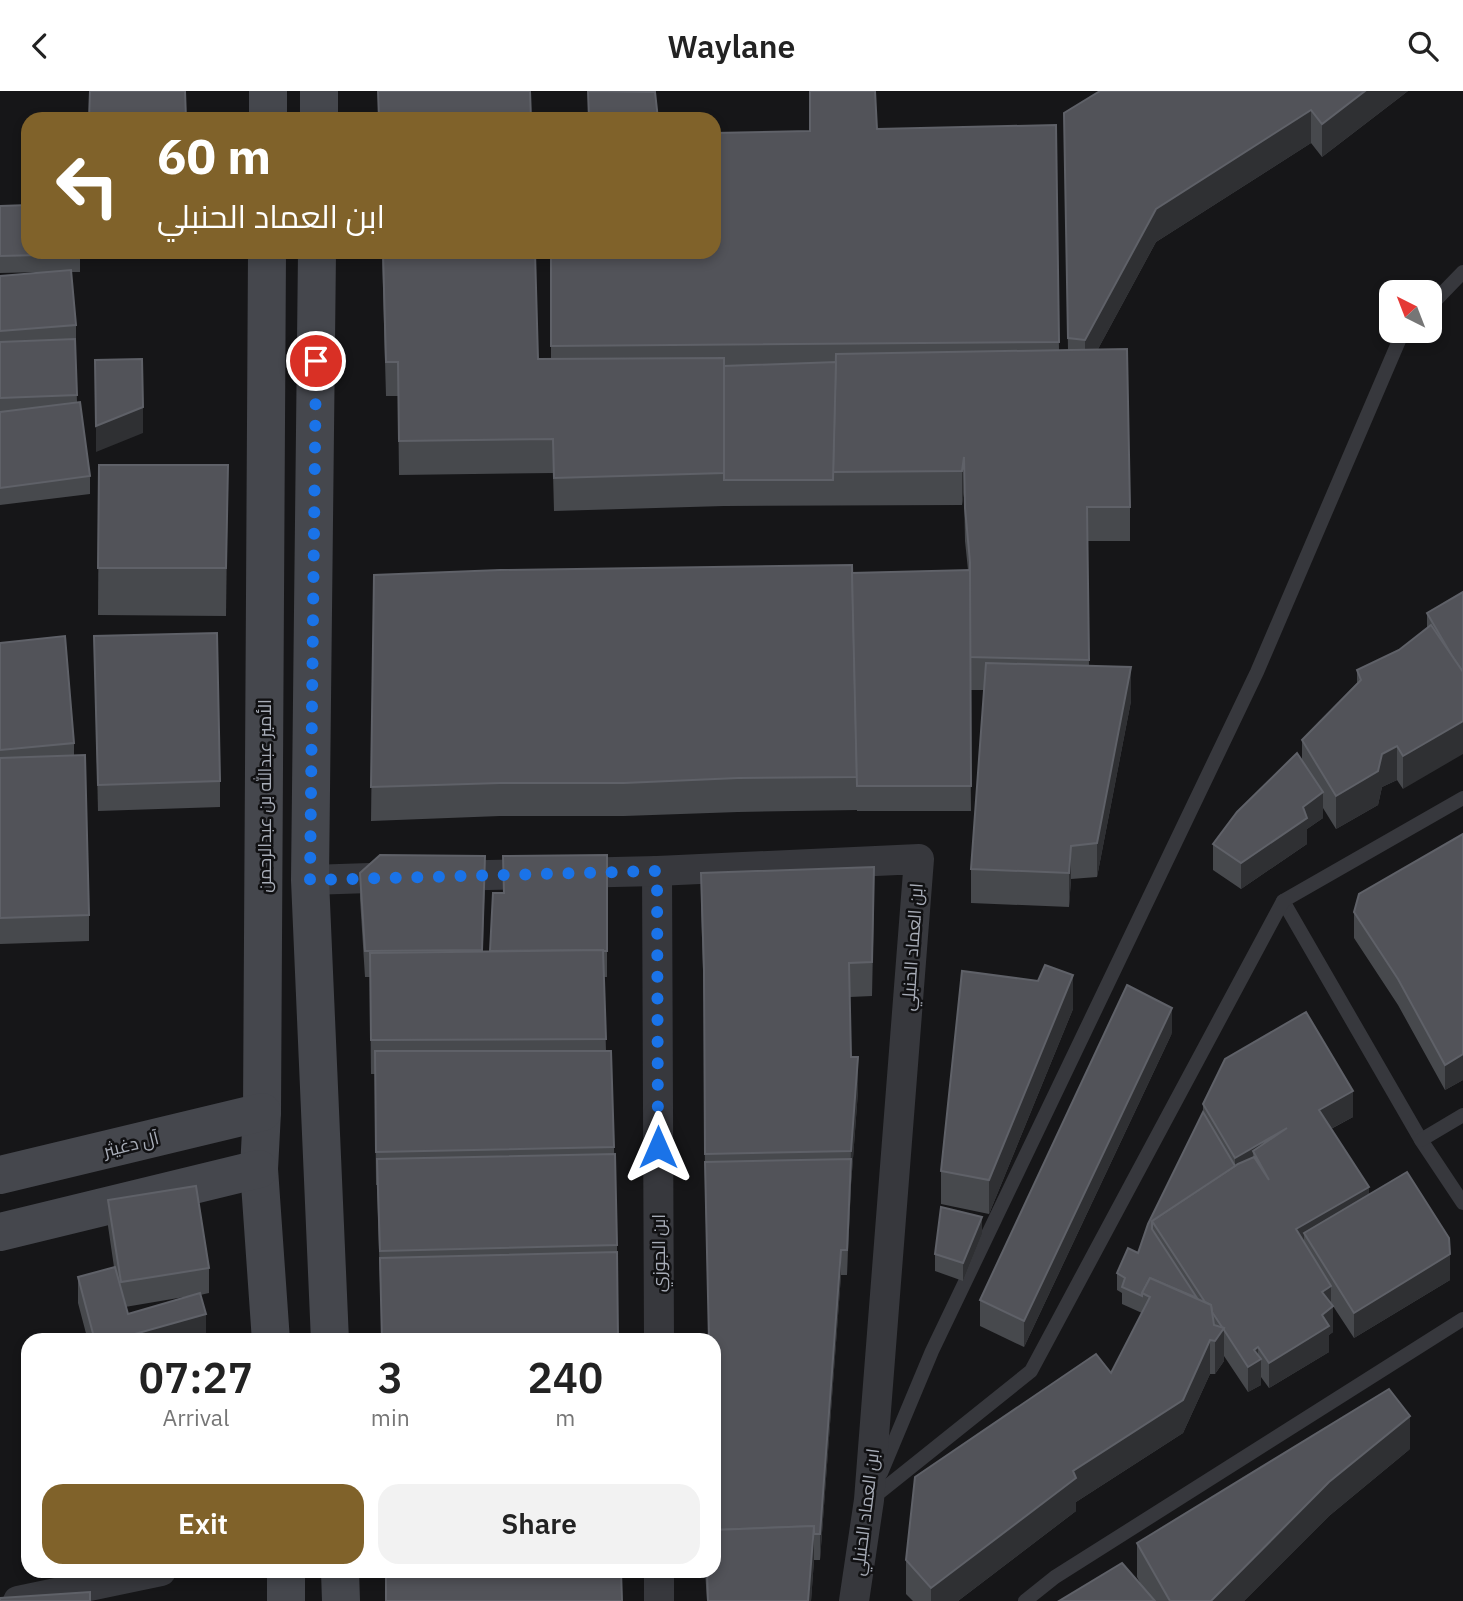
<!DOCTYPE html>
<html lang="en">
<head>
<meta charset="utf-8">
<style>
  body { margin:0; font-family:"IBM Plex Sans",Cairo,sans-serif; background:#f2f2f2; color:#222; height:100vh; display:flex; flex-direction:column; font-size:26px; white-space:nowrap }
  * { box-sizing:border-box; margin:0 }
  p { font-size:23px; color:#767676 }
  .icon { flex:none; width:38px; height:38px; fill:none; stroke:currentColor; stroke-width:2; stroke-linecap:round; stroke-linejoin:round }
  .map { position:relative; flex:1; overflow:hidden }
  .side { position:absolute; left:21px; top:1242px; width:700px; height:245px; display:flex; flex-direction:column; background:#fff; border-radius:21px; box-shadow:0 4px 10px #0003 }
  .side>* { flex:none }
  .banner { position:absolute; left:21px; top:21px; width:700px; height:147px; border-radius:21px; box-shadow:0 4px 10px #0003; background:#80622a; color:#fff; overflow:hidden }
  .needle { width:46px; rotate:318deg }
  .tools { position:absolute; left:1379px; top:189px; display:grid; gap:14px }
  .tools a { display:grid; place-items:center; width:63px; height:63px; border-radius:14px; background:#fff; box-shadow:0 4px 10px #0003; font-size:35px }
  .pin { position:absolute; display:grid; place-items:center; width:60px; height:60px; color:#fff; margin:-30px; border:4px solid #fff; border-radius:50%; box-shadow:0 2px 7px #0007 }
  .me { position:absolute; width:77px; margin:-38px; rotate:0deg; stroke-linejoin:round; filter:drop-shadow(0 0 5px #0008) }
  .turn { display:flex; align-items:center; gap:24px; height:147px; padding:0 21px; font-size:32px }
  .turn .icon { width:91px; height:91px; stroke-width:2.5 }
  .turn b { display:block; font-size:49px; line-height:60px }
  .eta { display:flex; justify-content:space-evenly; align-items:center; height:119px; text-align:center }
  .eta b { font-size:42px; font-weight:600; line-height:49px }
  .action { display:flex; gap:14px; margin-top:auto; padding:14px 21px }
  .action a { flex:1; height:80px; border-radius:21px; background:#80622a; color:#fff; font-size:28px; font-weight:600; line-height:80px; text-align:center }
  .action a+a { background:#f2f2f2; color:#222 }
  header { display:flex; justify-content:space-between; align-items:center; height:91px; padding:0 21px; background:#fff; font-size:32px; font-weight:600 }
  .map>svg:first-child { display:block }
  .lines { fill:none; stroke-linecap:round; stroke-linejoin:round }
  .lane { stroke:#37383d; stroke-width:14 }
  .street { stroke:#37383d; stroke-width:30 }
  .secondary { stroke:#45474d; stroke-width:38 }
  .wall { fill:#47494d; fill-rule:evenodd }
  .shaded-wall { fill:#2f3033 }
  .building { fill:#525359; stroke:#5f6168; stroke-width:2 }
  .route { stroke:#1a73e8; stroke-width:12; stroke-dasharray:0 21.6 }
  .labels { text-anchor:middle; dominant-baseline:central; stroke-width:5; stroke-linejoin:round; paint-order:stroke }
  .street-label { font-size:18px; fill:#a8adb8; stroke:#111113 }
</style>
</head>
<body>
<header><svg class="icon" aria-label="back" viewBox="0 0 24 24"><path d="M15 5l-7 7 7 7"/></svg>Waylane<svg class="icon" aria-label="search" viewBox="0 0 24 24"><circle cx="10" cy="10" r="6"/><path d="M15 15l6 6"/></svg></header>
<div class="map">
<svg width="1463" height="1510" viewBox="0 0 1463 1510">
  <rect width="100%" height="100%" fill="#161618"/>
  <g class="lines">
    <g class="lane">
      <polyline points="1430,215 1463,181"/>
      <polyline points="1283,810 1421,1049 1463,1112"/>
      <polyline points="1421,1049 1463,1024"/>
      <polyline points="881,1382 932,1260 1257,581 1401,245 1406,240"/>
      <polyline points="870,1409 1031,1280 1283,810 1463,707"/>
      <polyline points="1025,1510 1055,1486 1463,1228"/>
    </g>
    <g class="street">
      <polyline points="657,780 659,1250"/>
      <polyline points="446,785 657,780 919,768 869,1409 854,1510"/>
      <polyline points="310,789 400,786"/>
      <polyline points="659,1480 659,1510"/>
      <polyline points="18,1510 161,1480"/>
    </g>
    <g class="secondary">
      <polyline points="268,28 268,0"/>
      <polyline points="319,28 319,0"/>
      <polyline points="267,161 262,1021 259,1078 271,1250"/>
      <polyline points="317,161 310,789 330,1250"/>
      <polyline points="0,1084 262,1021"/>
      <polyline points="0,1141 259,1078"/>
      <polyline points="286,1480 286,1510"/>
      <polyline points="340,1480 341,1510"/>
    </g>
  </g>
  <g class="wall">
    <polygon points="1100,0 1408,0 1322,66 1311,52 1156,151 1098,258 1130,416 1130,450 1087,450 1089,575 1131,610 1097,786 1071,788 1069,816 971,812 971,778 984,599 970,599 971,720 857,720 857,719 738,721 624,725 500,725 371,730 374,484 852,482 968,479 965,450 964,399 962,414 724,415 554,420 553,382 399,384 398,305 386,305 382,161 535,161 538,268 551,268 551,161 810,40 1056,34 1059,259 1068,259 1064,22"/>
    <polygon points="0,115 80,161 80,181 71,181 76,234 76,251 75,251 77,311 90,385 90,403 0,414 0,185 44,181 0,182"/>
    <polygon points="99,374 228,374 226,525 98,524"/>
    <polygon points="1463,501 1403,698 1397,689 1382,696 1378,714 1336,738 1323,717 1323,727 1307,738 1307,753 1241,798 1213,779 1213,753 1302,669 1302,649 1357,592 1357,579 1399,559 1427,537 1427,522"/>
    <polygon points="94,545 220,690 220,716 98,720"/>
    <polygon points="0,552 74,652 74,665 89,824 89,850 0,853"/>
    <polygon points="1463,743 1463,989 1445,999 1398,914 1354,847 1354,821"/>
    <polygon points="607,764 607,886 604,886 606,960 611,960 617,1154 618,1250 380,1193 377,1094 376,1094 375,983 371,983 370,886 365,886 360,808 360,782 485,790 482,861 490,860 503,802"/>
    <polygon points="701,782 874,810 872,905 850,906 851,966 858,1000 851,1094 847,1184 841,1184 820,1469 814,1469 811,1510 707,1510 705,1480 714,1480 714,1250 709,1250 705,1097 704,912 701,815"/>
    <polygon points="1038,890 1073,918 989,1123 941,1113 941,1080"/>
    <polygon points="1172,942 1024,1256 980,1235 980,1209"/>
    <polygon points="1203,1013 1353,1026 1331,1038 1369,1104 1450,1189 1354,1247 1331,1212 1333,1241 1329,1244 1329,1261 1269,1297 1261,1286 1261,1294 1248,1301 1224,1265 1224,1270 1215,1283 1210,1283 1183,1342 1076,1411 1076,1420 958,1510 913,1510 906,1503 906,1469 1111,1282 1142,1222 1122,1213 1122,1202 1117,1199 1117,1182 1138,1162 1148,1133 1203,1021"/>
    <path d="M 108,1109 L 209,1177 L 209,1202 L 200,1204 L 206,1248 L 202,1250 L 88,1250 L 78,1212 L 78,1186 L 114,1176 L 108,1135 ZM 190,1205 L 128,1223 L 125,1216 Z"/>
    <polygon points="982,1143 963,1190 935,1180 935,1163"/>
    <polygon points="1410,1358 1329,1425 1244,1510 1059,1510 1141,1494 1137,1486 1137,1452"/>
  </g>
  <g class="shaded-wall">
    <polygon points="1365,0 1408,0 1322,66 1322,33"/>
    <polygon points="1311,19 1311,52 1156,151 1085,282 1085,249 1156,118"/>
    <polygon points="143,316 143,342 96,361 96,335"/>
    <polygon points="964,366 964,399 962,414 962,380"/>
    <polygon points="1131,576 1131,610 1097,786 1097,752"/>
    <polygon points="1463,630 1463,663 1403,698 1403,665"/>
    <polygon points="1397,655 1397,689 1382,696 1378,714 1336,738 1336,705 1382,663"/>
    <polygon points="1323,701 1323,727 1307,738 1307,753 1241,798 1241,772 1303,716"/>
    <polygon points="1071,755 1071,788 1069,816 1069,782"/>
    <polygon points="485,765 485,790 482,885 482,859"/>
    <polygon points="1073,884 1073,918 989,1123 989,1089"/>
    <polygon points="1172,917 1172,942 1024,1256 1024,1230"/>
    <polygon points="1463,963 1463,989 1445,999 1445,974"/>
    <polygon points="858,966 858,1000 851,1094 847,1184 851,1060"/>
    <polygon points="1353,1000 1353,1026 1319,1044 1319,1019"/>
    <polygon points="1287,1037 1253,1060 1253,1082 1235,1083 1235,1067"/>
    <polygon points="1369,1096 1369,1121 1304,1142 1304,1159 1296,1138"/>
    <polygon points="982,1126 982,1143 963,1190 963,1172"/>
    <polygon points="841,1159 841,1184 820,1469 820,1443"/>
    <polygon points="1450,1163 1450,1189 1354,1247 1354,1222"/>
    <polygon points="1331,1195 1331,1217 1333,1215 1333,1241 1329,1244 1329,1261 1269,1297 1269,1272 1322,1201"/>
    <polygon points="206,1223 206,1248 202,1250 110,1250"/>
    <polygon points="1224,1237 1224,1270 1215,1283 1215,1250"/>
    <polygon points="1210,1249 1210,1283 1183,1342 1076,1411 1076,1420 958,1510 931,1510 931,1497 1073,1380"/>
    <polygon points="1258,1256 1258,1270 1261,1268 1261,1294 1248,1301 1248,1276 1254,1259"/>
    <polygon points="1410,1325 1410,1358 1329,1425 1244,1510 1211,1510 1329,1391"/>
    <polygon points="814,1435 814,1469 811,1510 808,1510"/>
  </g>
  <g class="building">
    <polygon points="90,0 185,0 186,28 89,28"/>
    <polygon points="378,0 530,0 531,28 379,28"/>
    <polygon points="588,0 655,1 658,28 589,28"/>
    <polygon points="810,0 875,0 877,38 1056,34 1059,251 551,255 551,161 714,161 714,42 810,40"/>
    <polygon points="1100,0 1365,0 1322,33 1311,19 1156,118 1085,249 1068,247 1064,22"/>
    <polygon points="28,114 28,161 80,161 80,163 0,165 0,115"/>
    <polygon points="383,161 535,161 538,268 724,267 724,382 554,387 553,348 399,350 398,271 386,271"/>
    <polygon points="71,179 76,234 0,240 0,185"/>
    <polygon points="75,248 77,304 0,307 0,251"/>
    <polygon points="1127,258 1130,416 1087,416 1089,569 970,566 970,471 965,417 964,366 962,380 833,381 836,263"/>
    <polygon points="142,268 143,316 96,335 95,269"/>
    <polygon points="836,271 833,389 724,389 724,275"/>
    <polygon points="80,311 90,385 0,397 0,321"/>
    <polygon points="99,374 228,374 226,477 98,477"/>
    <polygon points="852,474 857,686 738,687 624,692 500,692 371,696 374,484 500,479"/>
    <polygon points="970,479 971,695 857,695 852,482"/>
    <polygon points="1463,501 1463,581 1452,565 1427,522"/>
    <polygon points="1431,534 1463,581 1463,630 1403,665 1397,655 1382,663 1378,680 1336,705 1302,649 1361,589 1357,579 1399,559"/>
    <polygon points="217,542 220,690 98,694 94,545"/>
    <polygon points="65,545 74,652 0,659 0,552"/>
    <polygon points="986,572 1131,576 1097,752 1071,755 1069,782 971,778"/>
    <polygon points="1297,662 1323,701 1303,716 1307,727 1241,772 1213,753 1237,721"/>
    <polygon points="85,664 89,824 0,827 0,667"/>
    <polygon points="1463,743 1463,963 1445,974 1398,888 1354,821 1359,803"/>
    <polygon points="380,764 485,765 482,859 365,860 360,782"/>
    <polygon points="607,764 607,860 603,860 603,859 490,860 493,802 504,802 503,765"/>
    <polygon points="874,776 872,871 849,872 851,966 858,966 851,1060 705,1063 704,879 701,782"/>
    <polygon points="603,859 606,948 371,949 370,862"/>
    <polygon points="1045,874 1073,884 989,1089 941,1080 962,880 1038,890"/>
    <polygon points="1127,894 1172,917 1024,1230 980,1209"/>
    <polygon points="1306,921 1353,1000 1319,1019 1369,1096 1296,1138 1331,1195 1322,1201 1333,1215 1322,1224 1329,1235 1269,1272 1258,1256 1254,1259 1261,1268 1248,1276 1224,1239 1224,1237 1222,1236 1212,1221 1211,1214 1205,1211 1152,1130 1238,1073 1254,1066 1269,1089 1253,1060 1287,1037 1235,1067 1203,1013 1225,968"/>
    <polygon points="375,960 611,960 614,1056 376,1061"/>
    <polygon points="1203,1021 1235,1075 1152,1130 1152,1138 1197,1207 1150,1187 1142,1202 1142,1205 1122,1196 1125,1187 1117,1182 1128,1157 1138,1162 1148,1133"/>
    <polygon points="615,1063 617,1154 380,1160 377,1068"/>
    <polygon points="851,1068 847,1159 841,1159 820,1443 814,1443 814,1435 715,1439 714,1250 709,1250 705,1071"/>
    <polygon points="1407,1081 1449,1147 1450,1163 1354,1222 1304,1142"/>
    <polygon points="196,1095 209,1177 121,1191 108,1109"/>
    <polygon points="941,1116 982,1126 963,1172 935,1163"/>
    <polygon points="617,1161 618,1248 591,1250 382,1250 380,1167"/>
    <polygon points="115,1176 128,1223 200,1202 206,1223 110,1250 95,1250 78,1186"/>
    <polygon points="1150,1187 1211,1214 1214,1234 1224,1237 1215,1250 1210,1249 1183,1309 1073,1380 1076,1387 931,1497 906,1469 915,1386 1096,1263 1111,1282 1150,1206 1142,1202"/>
    <polygon points="618,1248 618,1250 591,1250"/>
    <polygon points="1389,1298 1410,1325 1329,1391 1211,1510 1170,1510 1137,1452"/>
    <polygon points="814,1435 808,1510 708,1510 707,1480 714,1480 714,1439"/>
    <polygon points="1122,1472 1155,1510 1059,1510"/>
    <polygon points="386,1480 621,1480 622,1510 386,1510"/>
    <polygon points="90,1501 90,1510 0,1510 0,1507"/>
  </g>
  <g class="lines">
    <polyline class="route" points="316,270 310,789 657,780 658,1056"/>
  </g>
  <g class="labels">
    <g class="street-label">
      <text transform="translate(264 705) rotate(-90)">الأمير عبدالله بن عبدالرحمن</text>
      <text transform="translate(912 856) rotate(-86)">ابن العماد الحنبلي</text>
      <text transform="translate(131 1053) rotate(-14)">آل دغيثر</text>
      <text transform="translate(658 1162) rotate(-90)">ابن الجوزي</text>
      <text transform="translate(865 1421) rotate(-83)">ابن العماد الحنبلي</text>
    </g>
  </g>
</svg>
<div class="tools">
<a><svg class="needle" viewBox="-14 -14 28 28"><path d="M0-13l5 13h-10z" fill="#e53935"/><path d="M0 13l5-13h-10z" fill="#767676"/></svg></a>
</div>
<div class="pin" style="left:316px;top:270px;background:#d93025"><svg class="icon" aria-label="arrive" viewBox="0 0 24 24"><path d="M6 21V4h12l-3 4 3 4H6"/></svg></div>
<svg class="me" style="left:658px;top:1056px" viewBox="-20 -20 40 40"><path d="M0-17L14 15 0 8-14 15z" fill="#1a73e8" stroke="#fff" stroke-width="4"/></svg>
<div class="banner">
<div class="turn"><svg class="icon" aria-label="left" viewBox="0 0 24 24"><path d="M17 20v-9H6M10 6l-5 5 5 5"/></svg><div><b>60 m</b>ابن العماد الحنبلي</div></div>
</div>
<section class="side">
<div class="eta">
<div><b>07:27</b><p>Arrival</p></div>
<div><b>3</b><p>min</p></div>
<div><b>240</b><p>m</p></div>
</div>
<div class="action"><a>Exit</a><a>Share</a></div>
</section>
</div>
</body>
</html>
